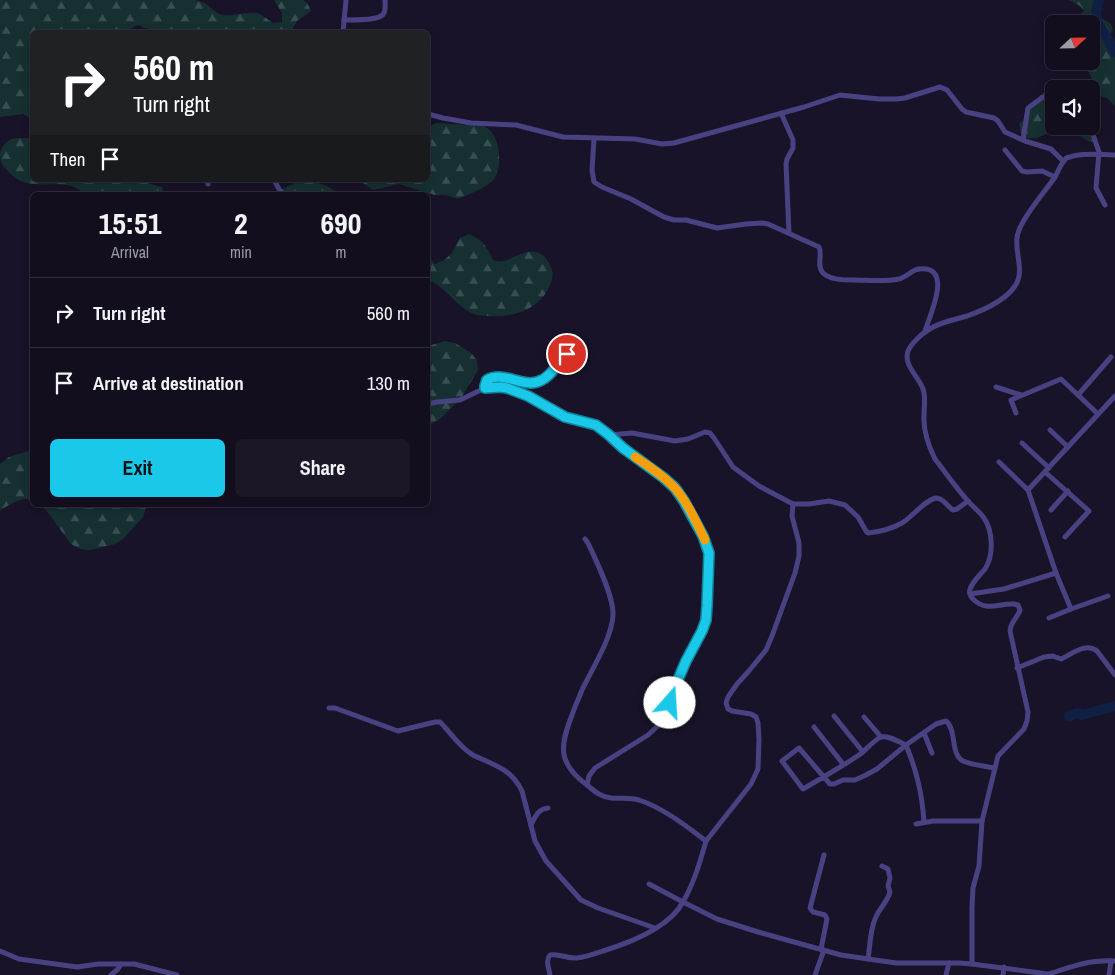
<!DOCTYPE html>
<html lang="en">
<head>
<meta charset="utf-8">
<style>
  body { margin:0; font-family:"Archivo Narrow",sans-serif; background:#1b1727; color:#f1f3f6; height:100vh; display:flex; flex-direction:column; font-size:19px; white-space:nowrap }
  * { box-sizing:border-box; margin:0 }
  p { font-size:16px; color:#9c9ca4 }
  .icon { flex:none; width:28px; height:28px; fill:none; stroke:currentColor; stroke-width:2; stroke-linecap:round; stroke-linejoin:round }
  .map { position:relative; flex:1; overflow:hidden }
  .panel { position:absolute; left:30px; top:192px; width:400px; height:315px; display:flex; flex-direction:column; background:#120e1e; border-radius:8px; box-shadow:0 2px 8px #0003,0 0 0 1px #312e3c }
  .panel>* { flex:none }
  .guide { position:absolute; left:30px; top:30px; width:400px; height:152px; border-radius:8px; box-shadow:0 2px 8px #0003,0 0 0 1px #312e3c; background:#202124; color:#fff; overflow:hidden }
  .needle { width:32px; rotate:68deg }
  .tools { position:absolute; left:1045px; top:15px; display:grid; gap:10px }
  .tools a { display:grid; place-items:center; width:55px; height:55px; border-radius:8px; background:#120e1e; box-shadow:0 2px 8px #0003,0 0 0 1px #312e3c; font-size:25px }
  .pin { position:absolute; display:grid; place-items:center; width:42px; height:42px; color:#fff; margin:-21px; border:2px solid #fff; border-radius:50%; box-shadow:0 1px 5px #0007 }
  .me { position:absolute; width:55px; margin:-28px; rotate:19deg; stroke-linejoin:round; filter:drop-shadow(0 0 4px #0008) }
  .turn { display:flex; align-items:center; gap:18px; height:105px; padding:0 20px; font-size:22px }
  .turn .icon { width:65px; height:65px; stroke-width:2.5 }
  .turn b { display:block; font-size:35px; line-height:42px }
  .then { display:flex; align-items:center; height:48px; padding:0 20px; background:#0003; gap:10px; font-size:19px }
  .eta { display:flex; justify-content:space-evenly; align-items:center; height:85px; text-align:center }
  .eta b { font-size:30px; font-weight:700; line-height:35px }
  .primary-button { display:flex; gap:10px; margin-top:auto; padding:10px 20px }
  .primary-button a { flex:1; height:58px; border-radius:8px; background:#1ac8ea; color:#111; font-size:20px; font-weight:700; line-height:58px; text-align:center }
  .primary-button a+a { background:#1b1727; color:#f1f3f6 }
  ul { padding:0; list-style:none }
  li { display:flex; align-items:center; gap:15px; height:70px; padding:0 20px; border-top:1px solid #312e3c }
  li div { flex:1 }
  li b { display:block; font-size:19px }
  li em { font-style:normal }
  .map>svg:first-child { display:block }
  .forest { fill:url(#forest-firs) }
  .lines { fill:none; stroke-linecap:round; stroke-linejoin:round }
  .river { stroke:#101f44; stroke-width:10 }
  .minor { stroke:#494282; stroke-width:5 }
  .route-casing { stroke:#118298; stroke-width:12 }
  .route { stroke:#1ac8ea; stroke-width:9 }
  .slow { stroke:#f59e0b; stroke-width:9 }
</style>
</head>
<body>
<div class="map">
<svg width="1115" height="975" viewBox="0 0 1115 975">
  <defs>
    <pattern id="forest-firs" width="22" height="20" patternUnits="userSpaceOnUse" patternTransform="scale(1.25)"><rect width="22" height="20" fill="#163031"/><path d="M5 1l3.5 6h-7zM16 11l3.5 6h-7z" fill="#384e50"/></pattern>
  </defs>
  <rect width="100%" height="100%" fill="#181328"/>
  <g class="forest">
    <path d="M 0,0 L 195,0 C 199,1 203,2 206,4 C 211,7 214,12 219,14 C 231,18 244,11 256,13 C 262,14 268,20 273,23 L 282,22 L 282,13 L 274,0 L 303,0 L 307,3 L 311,11 L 297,21 L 293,28 L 294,32 L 156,32 L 138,25 L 130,29 L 130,32 L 32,32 L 32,119 L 23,114 L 0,117 Z"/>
    <path d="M 1069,0 L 1102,0 L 1100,10 L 1100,17 L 1111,24 L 1113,30 L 1109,36 L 1115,52 L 1115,106 C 1108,98 1102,93 1091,98 L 1091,89 L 1086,89 L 1092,82 L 1091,76 L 1084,65 L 1085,61 L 1091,61 L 1091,24 L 1073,24 L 1080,15 L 1084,11 L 1080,6 Z"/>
    <path d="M 1054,87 L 1061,87 L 1063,89 L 1054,89 L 1054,126 L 1089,126 L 1094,140 L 1092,142 C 1083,140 1078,134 1072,127 C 1068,128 1064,127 1060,128 C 1047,132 1036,143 1022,136 L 1019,124 C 1034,112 1032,95 1054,87 Z"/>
    <path d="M 437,123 C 447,124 458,124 468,125 C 473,126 479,125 483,126 C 500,131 503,165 495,178 C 489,187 469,194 458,199 L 446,195 L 435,195 L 425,192 L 399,184 L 373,190 L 365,185 L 360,180 L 428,180 L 428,126 Z"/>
    <path d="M 32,137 L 32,180 L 132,180 L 134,182 L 144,182 L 162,187 L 164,195 C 148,195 131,195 114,195 C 107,195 98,196 91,195 C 83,194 77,186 67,185 C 43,182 24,191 6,169 C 3,166 0,161 0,155 C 0,150 5,142 10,140 C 17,136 26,140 32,137 Z"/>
    <path d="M 300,181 C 316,181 328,184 339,195 L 274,195 L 282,189 Z"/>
    <path d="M 469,234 C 483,240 487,247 493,260 C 496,261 500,262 504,261 C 515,258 525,249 537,252 C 543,254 547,259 550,265 C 554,272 553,279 549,287 C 539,310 512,318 488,316 C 484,315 480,316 477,315 C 457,309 446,286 428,280 L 428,256 L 435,264 L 444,260 L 451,254 L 460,238 Z"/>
    <polygon points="445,341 455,343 471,353 477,360 478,370 460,400 453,406 440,419 428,426 428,346"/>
    <path d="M 32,450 L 32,500 C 20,496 11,505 0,510 L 0,464 L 9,457 Z"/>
    <polygon points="41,505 147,505 143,517 123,539 115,544 90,550 80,549 71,544 46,510"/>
  </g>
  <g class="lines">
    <g class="river">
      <polyline points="1099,0 1096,11 1097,22 1102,30 1107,37 1115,52"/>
      <polyline points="1069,716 1077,713 1082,715 1115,706"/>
    </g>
    <g class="minor">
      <path d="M 344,20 C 353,20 381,21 384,13 C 386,9 385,4 385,0"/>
      <polyline points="343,32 346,0"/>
      <polyline points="781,113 793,140 793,148 787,159 786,164 789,233"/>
      <polyline points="428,114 443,118 471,123 516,125 563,137 635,139 662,144 674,143 804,107 840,95 879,99 897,99 905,98 940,87 947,90 962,109 966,112 994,118 998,121 1005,132 1025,141 1051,149 1063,161"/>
      <polyline points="1090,126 1099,152 1096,188 1105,205"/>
      <path d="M 594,139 L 592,170 L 594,182 L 602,187 L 631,199 L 664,217 L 674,220 L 686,220 L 717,228 L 746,224 L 762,223 L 768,224 L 819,247 C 823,255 816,265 823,273 C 830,280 844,280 853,280 C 867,280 884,282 899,279 C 907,277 911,270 919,269 C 954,265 930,315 925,331"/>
      <polyline points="1023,140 1028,108 1043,97 1054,95"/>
      <polyline points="1005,150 1022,171 1027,172 1042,171 1055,177"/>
      <polyline points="207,180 208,184"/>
      <polyline points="274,180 279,189 284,195"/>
      <polyline points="996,387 1021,395"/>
      <path d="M 485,388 L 485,386 L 487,380 C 504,370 523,389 541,381 C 550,377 568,353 576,344"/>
      <polyline points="1078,395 1111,357"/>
      <path d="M 428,404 L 437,402 L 460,400 L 485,388 L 501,387 L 528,397 L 565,417 L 595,425 L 609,435 L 623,449 L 658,473 L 675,487 L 684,501 L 703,537 L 708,547 L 710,560 L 706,620 L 702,631 L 686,661 L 674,689 L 666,715 L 660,724 L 648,735 L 595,768 L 589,776 L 587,785 C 594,791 601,797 611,798 C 621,799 629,797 639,800 C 663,808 685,825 706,841 C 700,862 694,883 683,902 C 669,928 629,943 603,951 C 594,954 586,957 577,958 C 567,959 559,953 550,955 C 545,961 549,968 550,975"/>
      <polyline points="1016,413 1011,400 1061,379 1098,414"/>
      <polyline points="1050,430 1068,447"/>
      <path d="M 609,435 L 632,433 L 675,441 L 688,439 L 705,432 L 710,433 L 714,438 L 733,467 L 759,486 L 793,504 L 809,504 L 829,501 L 845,505 L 858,517 L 866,531 L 868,533 C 879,532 893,528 902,523 C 911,518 927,498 937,498 C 944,499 948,507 953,510 L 957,509 L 968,501"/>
      <polyline points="1022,443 1049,468"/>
      <polyline points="999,462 1028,490"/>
      <polyline points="1045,472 1089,511 1065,537"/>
      <polyline points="1051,510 1068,491"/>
      <path d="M 585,539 L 588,543 C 596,560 614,597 613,615 C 612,638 592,669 582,690 C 579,698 575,706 572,715 C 560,746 557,763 587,785"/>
      <polyline points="1056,573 1028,490 1115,396"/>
      <polyline points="970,594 1004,589 1056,573 1071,609 1108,596"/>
      <polyline points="1049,618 1071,609"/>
      <path d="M 1017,668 L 1044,657 L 1053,656 L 1061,659 C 1072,654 1086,642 1097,651 L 1115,675"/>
      <path d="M 329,708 L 335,708 L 398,731 L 435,722 L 440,722 C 450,732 458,745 470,753 C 474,756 479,758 484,760 C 502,768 513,773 522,791 L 535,841 L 541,852 L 546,861 L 581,900 L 598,908 L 655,928"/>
      <polyline points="834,716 863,752"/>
      <polyline points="864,717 881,737"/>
      <polyline points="814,727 843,764"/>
      <polyline points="924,733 932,753"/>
      <path d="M 924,822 C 922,793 917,772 906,745 C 899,742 888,735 881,737 C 875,739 865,751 859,755 C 841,767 822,778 803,789 L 782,761 L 799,748 L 830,784 L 834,784 L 843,780 L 855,780 L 866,775 L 877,769 L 906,745 L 936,724 L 946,721 C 957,730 950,754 963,761 C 972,765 985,766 995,768"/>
      <polyline points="916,824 933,821 982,821"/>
      <path d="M 531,825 C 535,817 538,809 548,808"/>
      <polyline points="706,841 751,784 758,769 759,739 758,723 756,717 751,714 732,711 728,709 726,703 728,697 737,684 748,672 766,650 772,636 795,573 799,556 799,543 792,516 793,504"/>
      <path d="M 649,884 L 683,902 L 717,919 L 758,932 L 841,955 L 896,963 L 959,963 L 972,964 L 972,907 L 973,888 L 979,866 L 982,821 L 998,756 L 1024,729 L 1027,721 L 1028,712 L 1010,631 C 1010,623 1018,617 1020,610 L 1018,605 L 1014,604 C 999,603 987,612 974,600 C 973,599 970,596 970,594 C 967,587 980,575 985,569 C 994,555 993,531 984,518 C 979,511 973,507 968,501 C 956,488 946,473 935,459 C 928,445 923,431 924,415 C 924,406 926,397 923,389 C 919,377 903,365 908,351 C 910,346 913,343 917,339 C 933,323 947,322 967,316 C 984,310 1005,301 1015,286 C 1025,272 1015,254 1017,238 C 1018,222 1045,192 1055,177 C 1058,172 1060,165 1064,161 C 1065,159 1067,157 1070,157 C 1081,152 1103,155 1115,155"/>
      <polyline points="821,949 827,919 825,915 813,912 810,908 824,855"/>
      <polyline points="0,951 19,959 77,967 98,964 134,964 177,975"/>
      <path d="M 868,959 C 870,946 870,931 875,919 C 879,908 887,903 890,892 L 888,886 L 890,878 L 888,869 L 882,866"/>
      <path d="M 972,964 L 1048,974 C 1056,972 1063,969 1071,967 C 1086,962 1100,960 1115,961"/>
      <polyline points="111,975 118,969 121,964"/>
      <polyline points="815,975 824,950"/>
      <polyline points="946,975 949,963"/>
      <polyline points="1003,975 1004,967"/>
      <polyline points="1109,975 1111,961"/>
    </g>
  </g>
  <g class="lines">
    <g class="route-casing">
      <path id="route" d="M 567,354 C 559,362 552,375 542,380 C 524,390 505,370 487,380 L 485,386 L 485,388 L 501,387 L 507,388 L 528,396 L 565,417 L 596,425 L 609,435 L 623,448 L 664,478 L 675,488 L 684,501 L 703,536 L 709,553 L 707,606 L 706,620 L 702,631 L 686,661 L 674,689 L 670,703"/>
    </g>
    <use href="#route" class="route"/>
    <path class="slow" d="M 635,457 C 649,466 662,475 673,486 C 686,499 697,523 705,540"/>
  </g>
</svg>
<div class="tools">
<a><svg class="needle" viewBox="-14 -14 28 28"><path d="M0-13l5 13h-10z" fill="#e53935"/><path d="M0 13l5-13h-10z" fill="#9c9ca4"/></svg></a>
<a><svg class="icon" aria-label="sound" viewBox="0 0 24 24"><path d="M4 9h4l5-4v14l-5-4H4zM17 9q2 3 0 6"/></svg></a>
</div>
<div class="pin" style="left:567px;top:354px;background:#d93025"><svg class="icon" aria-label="arrive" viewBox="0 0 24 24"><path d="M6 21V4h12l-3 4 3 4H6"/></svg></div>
<svg class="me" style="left:670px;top:703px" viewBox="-20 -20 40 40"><circle r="19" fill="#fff"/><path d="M0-13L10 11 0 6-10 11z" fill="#1ac8ea"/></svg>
<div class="guide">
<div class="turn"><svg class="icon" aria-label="right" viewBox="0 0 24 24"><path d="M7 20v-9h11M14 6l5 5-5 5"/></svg><div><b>560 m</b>Turn right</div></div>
<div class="then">Then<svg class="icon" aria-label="arrive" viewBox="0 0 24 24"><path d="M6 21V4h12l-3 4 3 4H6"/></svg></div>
</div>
<section class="panel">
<div class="eta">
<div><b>15:51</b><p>Arrival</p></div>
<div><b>2</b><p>min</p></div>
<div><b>690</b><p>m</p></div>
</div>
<ul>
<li><svg class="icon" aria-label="right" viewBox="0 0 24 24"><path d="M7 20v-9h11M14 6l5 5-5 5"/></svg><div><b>Turn right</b></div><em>560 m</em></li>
<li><svg class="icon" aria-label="arrive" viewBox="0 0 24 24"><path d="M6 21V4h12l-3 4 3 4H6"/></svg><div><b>Arrive at destination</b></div><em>130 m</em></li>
</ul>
<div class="primary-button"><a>Exit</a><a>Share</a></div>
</section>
</div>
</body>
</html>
